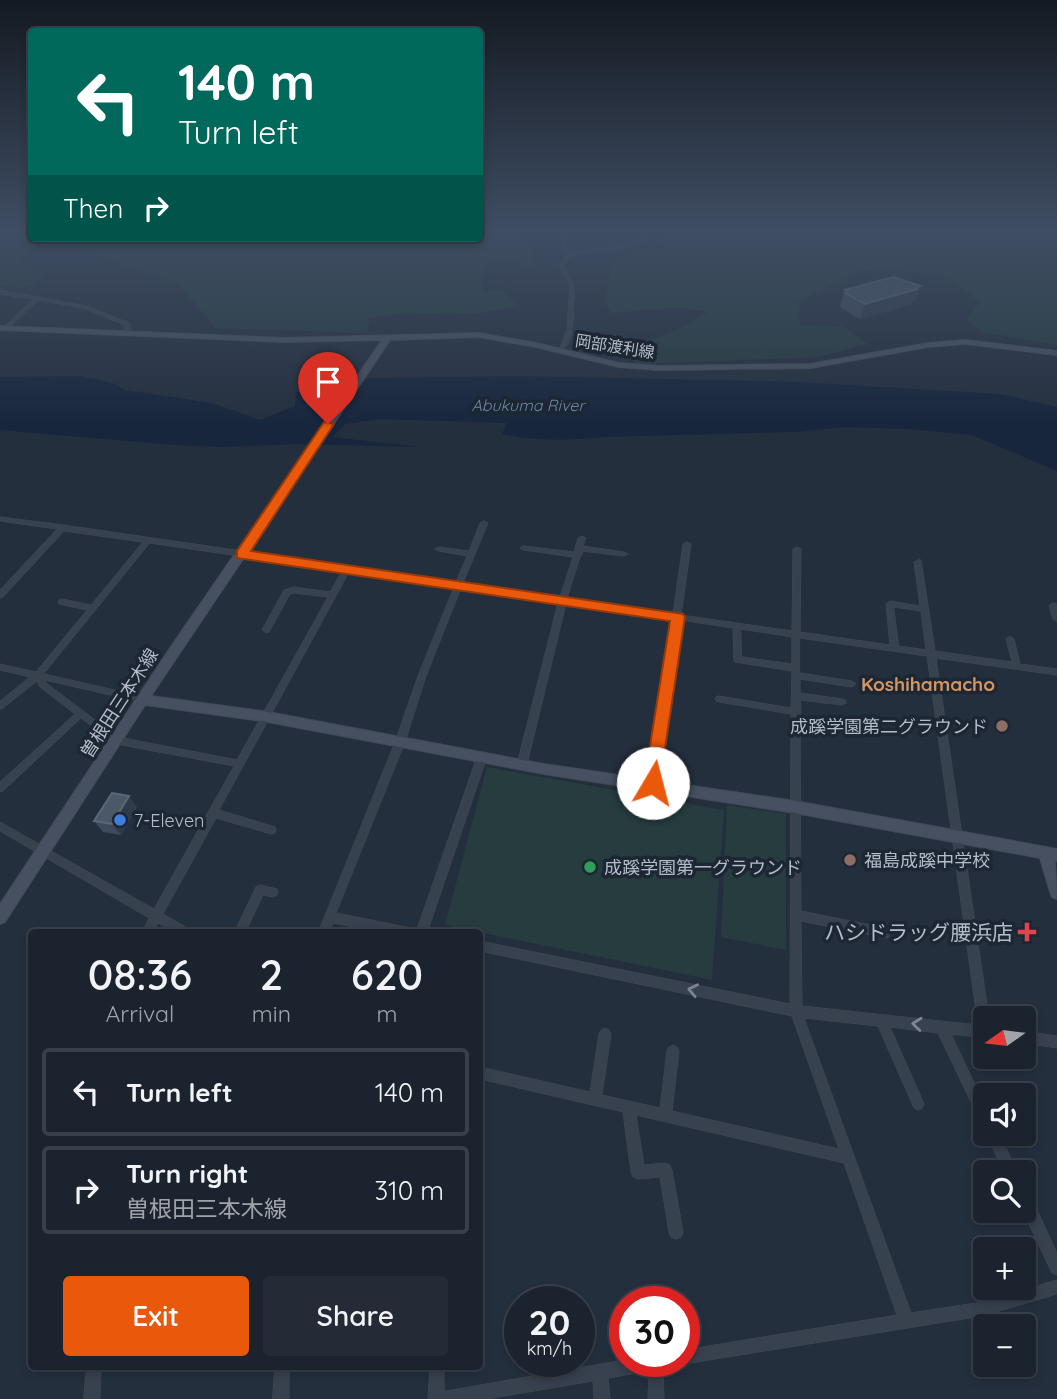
<!DOCTYPE html>
<html lang="en">
<head>
<meta charset="utf-8">
<style>
  body { margin:0; font-family:Quicksand,"Noto Sans JP",sans-serif; background:#242b36; color:#f1f3f6; height:100vh; display:flex; flex-direction:column; font-size:26px; white-space:nowrap }
  * { box-sizing:border-box; margin:0 }
  p { font-size:23px; color:#a0a4aa }
  .icon { flex:none; width:38px; height:38px; fill:none; stroke:currentColor; stroke-width:2; stroke-linecap:round; stroke-linejoin:round }
  .map { position:relative; flex:1; overflow:hidden }
  .side { position:absolute; left:28px; top:929px; width:455px; height:441px; display:flex; flex-direction:column; background:#1b232e; border-radius:7px; box-shadow:0 4px 10px #0003,0 0 0 2px #39404a }
  .side>* { flex:none }
  .guide { position:absolute; left:28px; top:28px; width:455px; height:214px; border-radius:7px; box-shadow:0 4px 10px #0003,0 0 0 2px #39404a; background:#00695c; color:#fff; overflow:hidden }
  .needle { width:46px; rotate:256deg }
  .tools { position:absolute; left:973px; top:1006px; display:grid; gap:14px }
  .tools a { display:grid; place-items:center; width:63px; height:63px; border-radius:7px; background:#1b232e; box-shadow:0 4px 10px #0003,0 0 0 2px #39404a; font-size:35px }
  .speed { position:absolute; left:504px; top:1286px; display:flex; gap:14px; font-size:35px; font-weight:700; text-align:center }
  .speed>* { display:grid; place-content:center; width:91px; height:91px; border-radius:50%; background:#1b232e; box-shadow:0 4px 10px #0003,0 0 0 2px #39404a; line-height:1 }
  .speed small { font-size:18px; font-weight:400 }
  .speed .limit { border:10px solid #d22; background:#fff; color:#111 }
  .pin { position:absolute; display:grid; place-items:center; width:60px; height:60px; color:#fff; margin:-72px -30px; border-radius:50% 50% 50% 0; rotate:-45deg; box-shadow:0 0 7px #0007 }
  .pin .icon { rotate:45deg }
  .me { position:absolute; width:77px; margin:-38px; rotate:8deg; stroke-linejoin:round; filter:drop-shadow(0 0 5px #0008) }
  .turn { display:flex; align-items:center; gap:24px; height:147px; padding:0 35px; font-size:32px }
  .turn .icon { width:91px; height:91px; stroke-width:2.5 }
  .turn b { display:block; font-size:49px; line-height:60px }
  .then { display:flex; align-items:center; height:66px; padding:0 35px; background:#0003; gap:14px; font-size:26px }
  .eta { display:flex; justify-content:space-evenly; align-items:center; height:119px; text-align:center }
  .eta b { font-size:42px; font-weight:600; line-height:49px }
  .primary-button { display:flex; gap:14px; margin-top:auto; padding:14px 35px }
  .primary-button a { flex:1; height:80px; border-radius:7px; background:#ea580c; color:#fff; font-size:28px; font-weight:600; line-height:80px; text-align:center }
  .primary-button a+a { background:#242b36; color:#f1f3f6 }
  ul { padding:0; list-style:none }
  li { display:flex; align-items:center; gap:21px; height:88px; margin:0 14px 10px; padding:0 21px; border:4px solid #39404a; border-radius:7px }
  li div { flex:1 }
  li b { display:block; font-size:26px }
  li em { font-style:normal }
  .map>svg:first-child { display:block }
  .green { fill:#263c3f }
  .water { fill:#17263c }
  .lines { fill:none; stroke-linecap:round; stroke-linejoin:round }
  .street-casing { stroke:#414a57; stroke-width:1 }
  .secondary-casing { stroke:#414a57; stroke-width:2 }
  .street { fill:#38414e; fill-rule:evenodd }
  .secondary { fill:#465061; fill-rule:evenodd }
  .wall { fill:#3f4b5c }
  .shaded-wall { fill:#2f3b4b }
  .building { fill:#4b5868; stroke:#5c6777; stroke-width:2 }
  .oneway { stroke:#7c8592 }
  .route { fill:#ea580c; stroke:#983908; stroke-width:2 }
  .education-dot { fill:#8d6e63; stroke:#1d2633; stroke-width:2.5 }
  .shop-dot { fill:#3f7fe0; stroke:#1d2633; stroke-width:2.5 }
  .leisure-dot { fill:#2e9e5b; stroke:#1d2633; stroke-width:2.5 }
  .health-dot { fill:#e0444e; stroke:#1d2633; stroke-width:2.5 }
  .labels { text-anchor:middle; dominant-baseline:central; stroke-width:7; stroke-linejoin:round; paint-order:stroke }
  .far-street-label { font-size:16px; fill:#b4bcc9; stroke:#1d2633 }
  .far-water-label { font-size:16px; font-style:italic; fill:#6d86a8; stroke:#1d2633 }
  .street-label { font-size:18px; fill:#b4bcc9; stroke:#1d2633 }
  .poi-label { font-size:18px; fill:#b4bcc9; stroke:#1d2633; text-anchor:start }
  .neighbourhood-label { font-size:19px; font-weight:bold; fill:#d59563; stroke:#1d2633 }
  .near-poi-label { font-size:21px; fill:#b4bcc9; stroke:#1d2633; text-anchor:end }
</style>
</head>
<body>
<div class="map">
<svg width="1057" height="1399" viewBox="0 0 1057 1399">
  <rect width="100%" height="100%" fill="#242f3e"/>
  <g class="green">
    <path d="M 0,231 L 31,231 L 32,238 L 480,238 L 480,231 L 519,231 L 533,246 L 532,266 L 490,260 L 481,278 L 484,291 L 505,291 L 516,305 C 469,322 417,308 369,318 L 368,333 L 216,328 L 178,284 L 66,243 L 40,246 L 19,259 L 24,265 L 40,270 L 43,277 C 29,291 19,289 0,285 Z"/>
    <path d="M 666,231 L 1057,231 L 1057,345 L 983,332 L 967,320 L 980,302 L 950,279 L 931,273 L 863,270 L 799,301 L 800,325 L 842,326 L 868,344 L 818,357 L 638,364 L 627,357 L 630,347 L 669,333 L 707,313 C 686,303 635,312 611,313 L 605,301 L 613,263 L 636,252 L 661,252 L 666,246 L 657,240 Z"/>
    <polygon points="487,767 724,810 712,980 445,925"/>
    <polygon points="727,805 786,814 786,950 721,937"/>
  </g>
  <path class="water" d="M 80,376 L 112,383 L 125,390 L 212,403 L 260,420 L 295,406 L 296,392 L 336,390 L 336,379 L 516,376 L 798,382 L 999,394 L 1057,407 L 1057,471 L 972,435 L 909,429 L 845,427 L 795,432 L 601,437 C 567,441 536,441 502,434 L 507,423 L 381,419 L 345,424 L 332,437 L 419,447 L 295,444 L 223,447 L 174,445 L 0,430 L 0,377 Z"/>
  <g class="lines">
    <g class="street-casing">
      <g id="street">
        <path d="M 546,231 L 552,231 L 563,234 L 570,253 C 594,246 619,249 642,238 L 644,231 L 648,231 L 646,240 C 635,245 624,248 613,250 C 598,252 582,251 568,258 L 564,267 L 574,285 L 573,319 L 571,336 L 567,345 L 559,353 L 556,351 L 562,344 L 567,328 L 570,285 L 560,267 L 564,257 L 566,255 L 559,236 Z"/>
        <polygon points="0,290 86,306 130,323 131,333 128,335 125,333 125,325 83,308 38,300 8,329 4,329 4,327 33,299 0,294"/>
        <path d="M 0,517 L 63,525 L 456,582 L 467,556 L 439,551 L 435,549 L 439,547 L 469,551 L 480,523 L 484,521 L 488,523 L 463,583 L 560,597 L 573,557 L 524,550 L 520,548 L 524,546 L 574,552 L 578,538 L 582,536 L 586,538 L 583,546 L 624,552 L 628,554 L 624,556 L 582,551 L 582,555 L 580,557 L 567,598 L 673,614 L 683,544 L 687,542 L 691,544 L 681,615 L 792,631 L 793,549 L 797,547 L 801,549 L 800,632 L 890,645 L 886,604 L 890,601 L 920,606 L 914,562 L 918,560 L 921,560 L 935,651 L 1012,662 L 1006,639 L 1010,636 L 1014,639 L 1020,664 L 1057,669 L 1057,675 L 936,658 L 989,1018 L 985,1018 L 985,1038 L 951,1034 L 985,1106 L 985,1125 L 981,1123 L 938,1033 L 890,1027 L 924,1104 L 922,1108 L 918,1110 L 914,1108 L 878,1026 L 804,1018 L 911,1313 L 982,1302 L 1057,1280 L 1057,1294 L 982,1316 L 684,1364 L 679,1362 L 684,1362 L 684,1350 L 897,1315 L 844,1163 L 636,1115 L 644,1165 L 665,1163 L 670,1165 L 672,1170 L 683,1232 L 681,1237 L 676,1239 L 671,1237 L 669,1232 L 660,1177 L 638,1179 L 633,1177 L 631,1172 L 623,1112 L 480,1079 L 480,1067 L 590,1092 L 599,1034 L 601,1030 L 605,1028 L 609,1030 L 611,1034 L 602,1095 L 660,1108 L 667,1051 L 669,1047 L 673,1045 L 677,1047 L 679,1051 L 672,1111 L 839,1149 L 792,1016 L 480,951 L 480,941 L 790,1004 L 791,714 L 719,702 L 716,701 L 715,699 L 716,697 L 719,696 L 791,708 L 792,671 L 735,662 L 734,660 L 733,628 L 680,620 L 658,783 L 656,786 L 653,787 L 650,786 L 648,783 L 672,619 L 566,604 L 527,764 L 525,767 L 522,768 L 519,767 L 517,764 L 558,603 L 461,588 L 426,676 L 405,742 L 336,913 L 411,928 L 415,929 L 416,932 L 477,757 L 479,754 L 482,753 L 485,754 L 487,757 L 427,933 L 384,933 L 333,923 L 329,933 L 318,933 L 395,742 L 418,676 L 454,587 L 349,572 L 219,810 L 275,827 L 276,830 L 275,833 L 271,834 L 216,818 L 163,914 L 189,929 L 190,933 L 174,933 L 158,923 L 153,933 L 142,933 L 149,918 L 0,831 L 0,822 L 154,909 L 234,766 L 116,744 L 81,718 L 3,791 L 0,792 L 0,782 L 75,714 L 40,687 L 37,681 L 3,708 L 0,709 L 0,701 L 30,677 L 0,670 L 0,664 L 36,672 L 87,610 L 59,604 L 58,602 L 59,600 L 62,599 L 91,605 L 143,542 L 64,531 L 3,597 L 0,598 L 0,590 L 57,529 L 0,521 ZM 150,543 L 342,571 L 330,592 L 294,587 L 284,590 L 262,630 L 266,633 L 269,632 L 290,594 L 294,593 L 328,597 L 237,760 L 118,737 L 46,683 L 45,680 L 145,703 L 148,702 L 149,700 L 148,698 L 145,697 L 44,674 ZM 894,607 L 921,611 L 926,650 L 899,646 ZM 741,629 L 792,637 L 792,664 L 742,657 ZM 800,638 L 927,656 L 978,1025 L 802,1006 L 801,921 L 885,938 L 889,937 L 890,933 L 889,929 L 885,928 L 801,911 L 800,724 L 846,733 L 849,732 L 851,729 L 849,726 L 846,725 L 800,717 L 801,712 L 800,700 L 842,705 L 845,704 L 846,702 L 845,700 L 842,699 L 800,693 L 800,679 L 852,687 L 856,684 L 852,681 L 800,673 Z"/>
        <polygon points="1053,603 1057,604 1057,622 1053,619 1049,606"/>
        <polygon points="260,885 277,889 278,892 277,895 273,897 263,895 245,933 234,933 256,887"/>
        <polygon points="1024,1031 1057,1036 1057,1048 1024,1043"/>
        <polygon points="987,1134 1000,1134 1017,1172 1004,1172"/>
        <polygon points="1024,1191 1029,1193 1057,1253 1057,1275 1052,1273 1023,1211"/>
        <polygon points="625,1360 666,1362 663,1368 664,1399 648,1399 649,1371 608,1378 610,1399 594,1399 593,1381 487,1399 428,1399 430,1367 444,1367 444,1391"/>
        <polygon points="87,1367 101,1367 100,1399 84,1399"/>
        <polygon points="275,1367 289,1367 289,1399 273,1399"/>
      </g>
    </g>
    <g class="secondary-casing">
      <polygon id="secondary" points="0,326 284,338 479,333 536,343 619,363 659,366 810,364 928,343 965,340 1057,351 1057,355 965,344 928,347 810,368 659,370 619,367 536,347 479,337 390,340 151,696 268,712 544,764 795,801 1057,849 1057,861 1055,861 1057,899 1052,897 1050,892 1040,858 795,813 544,774 268,722 145,705 5,922 0,924 0,904 170,648 382,340 284,342 0,330"/>
    </g>
    <use href="#street" class="street"/>
    <use href="#secondary" class="secondary"/>
  </g>
  <g class="wall">
    <polygon points="845,290 916,301 912,302 912,304 860,319 841,308 841,306 840,305"/>
    <polygon points="137,807 121,835 103,832 94,821"/>
  </g>
  <g class="shaded-wall">
    <polygon points="921,286 916,301 912,302 912,304 860,319 865,304"/>
    <polygon points="129,796 137,807 121,835 112,824"/>
  </g>
  <g class="building">
    <polygon points="893,277 921,286 915,288 917,289 865,304 845,293 848,292 845,290"/>
    <polygon points="112,793 129,796 112,824 94,821"/>
  </g>
  <defs><path id="oneway-chevron" d="M-2-3.5L2.5 0L-2 3.5" fill="none" stroke-width="1.6" stroke-linecap="round" stroke-linejoin="round" transform="scale(1.75)"/></defs>
  <g class="oneway">
    <use href="#oneway-chevron" transform="translate(693 990) rotate(-168)"/>
    <use href="#oneway-chevron" transform="translate(917 1024) rotate(-174)"/>
  </g>
  <linearGradient id="sky" x2="0" y2="1"><stop stop-color="#141a22"/><stop offset="0.54" stop-color="#3f4d63"/><stop offset="1" stop-color="#3f4d63" stop-opacity="0"/></linearGradient>
  <rect width="1057" height="427" fill="url(#sky)"/>
  <polygon class="route" points="324,422 334,424 251,551 683,614 685,617 659,788 653,791 647,788 644,783 670,621 237,558 237,551"/>
  <g class="education-dot">
    <circle cx="1002" cy="726" r="7"/>
    <circle cx="850" cy="860" r="7"/>
  </g>
  <circle class="shop-dot" cx="120" cy="820" r="7"/>
  <circle class="leisure-dot" cx="590" cy="867" r="7"/>
  <path class="health-dot" d="M1023.5 921.5h7v7h7v7h-7v7h-7v-7h-7v-7h7z"/>
  <g class="labels">
    <g class="far-street-label">
      <text transform="translate(615 346) rotate(9)">岡部渡利線</text>
    </g>
    <g class="far-water-label">
      <text x="528" y="405">Abukuma River</text>
    </g>
    <g class="street-label">
      <text transform="translate(119 703) rotate(-57)">曽根田三本木線</text>
    </g>
    <g class="poi-label">
      <text x="988" y="726" text-anchor="end">成蹊学園第二グラウンド</text>
      <text x="134" y="820">7-Eleven</text>
      <text x="864" y="860">福島成蹊中学校</text>
      <text x="604" y="867">成蹊学園第一グラウンド</text>
    </g>
    <g class="neighbourhood-label">
      <text x="928" y="684">Koshihamacho</text>
    </g>
    <g class="near-poi-label">
      <text x="1013" y="932">ハシドラッグ腰浜店</text>
    </g>
  </g>
</svg>
<div class="tools">
<a><svg class="needle" viewBox="-14 -14 28 28"><path d="M0-13l5 13h-10z" fill="#e53935"/><path d="M0 13l5-13h-10z" fill="#a0a4aa"/></svg></a>
<a><svg class="icon" aria-label="sound" viewBox="0 0 24 24"><path d="M4 9h4l5-4v14l-5-4H4zM17 9q2 3 0 6"/></svg></a>
<a><svg class="icon" aria-label="search" viewBox="0 0 24 24"><circle cx="10" cy="10" r="6"/><path d="M15 15l6 6"/></svg></a>
<a>+</a>
<a>−</a>
</div>
<div class="speed"><div>20<small>km/h</small></div><div class="limit">30</div></div>
<div class="pin" style="left:328px;top:424px;background:#d93025"><svg class="icon" aria-label="arrive" viewBox="0 0 24 24"><path d="M6 21V4h12l-3 4 3 4H6"/></svg></div>
<svg class="me" style="left:653px;top:783px" viewBox="-20 -20 40 40"><circle r="19" fill="#fff"/><path d="M0-13L10 11 0 6-10 11z" fill="#ea580c"/></svg>
<div class="guide">
<div class="turn"><svg class="icon" aria-label="left" viewBox="0 0 24 24"><path d="M17 20v-9H6M10 6l-5 5 5 5"/></svg><div><b>140 m</b>Turn left</div></div>
<div class="then">Then<svg class="icon" aria-label="right" viewBox="0 0 24 24"><path d="M7 20v-9h11M14 6l5 5-5 5"/></svg></div>
</div>
<section class="side">
<div class="eta">
<div><b>08:36</b><p>Arrival</p></div>
<div><b>2</b><p>min</p></div>
<div><b>620</b><p>m</p></div>
</div>
<ul>
<li><svg class="icon" aria-label="left" viewBox="0 0 24 24"><path d="M17 20v-9H6M10 6l-5 5 5 5"/></svg><div><b>Turn left</b></div><em>140 m</em></li>
<li><svg class="icon" aria-label="right" viewBox="0 0 24 24"><path d="M7 20v-9h11M14 6l5 5-5 5"/></svg><div><b>Turn right</b><p>曽根田三本木線</p></div><em>310 m</em></li>
</ul>
<div class="primary-button"><a>Exit</a><a>Share</a></div>
</section>
</div>
</body>
</html>
